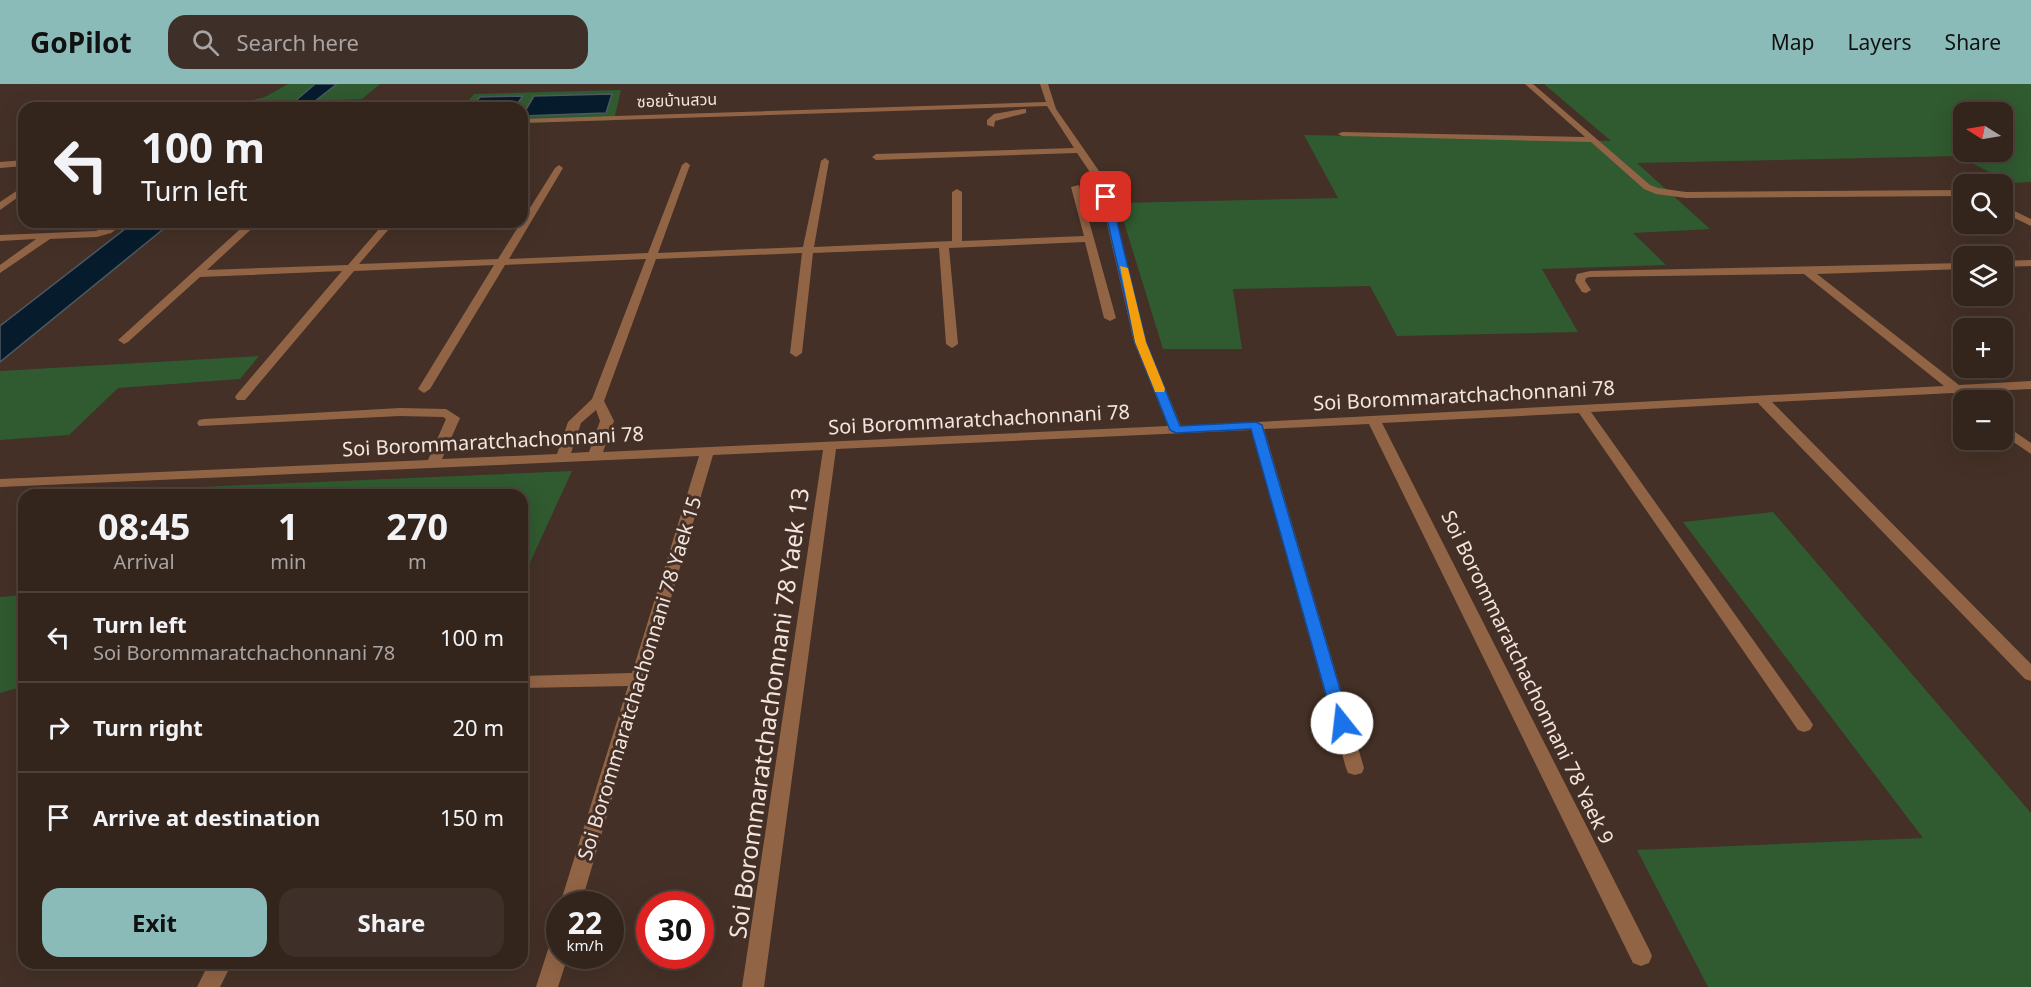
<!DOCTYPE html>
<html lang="en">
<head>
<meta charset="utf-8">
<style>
  body { margin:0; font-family:"Noto Sans","Noto Sans Thai",sans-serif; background:#3e3029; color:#f1f3f6; height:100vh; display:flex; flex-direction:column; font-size:22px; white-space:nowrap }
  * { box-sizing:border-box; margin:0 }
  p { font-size:20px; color:#a9a4a3 }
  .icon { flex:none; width:33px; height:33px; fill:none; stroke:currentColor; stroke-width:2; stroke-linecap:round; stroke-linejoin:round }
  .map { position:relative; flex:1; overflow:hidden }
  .panel { position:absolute; left:18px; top:405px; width:510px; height:480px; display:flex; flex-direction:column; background:#33241c; border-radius:18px; box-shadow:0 6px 24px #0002,0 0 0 2px #4e413b }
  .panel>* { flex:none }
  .hud { position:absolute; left:18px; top:18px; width:510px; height:126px; border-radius:18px; box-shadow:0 6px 24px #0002,0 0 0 2px #4e413b; background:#33241c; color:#f1f3f6; overflow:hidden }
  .needle { width:39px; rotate:281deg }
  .buttons { position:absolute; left:1953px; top:18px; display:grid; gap:12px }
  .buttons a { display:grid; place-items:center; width:60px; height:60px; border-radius:12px; background:#33241c; box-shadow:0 6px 24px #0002,0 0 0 2px #4e413b; font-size:30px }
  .speed { position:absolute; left:546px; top:807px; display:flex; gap:12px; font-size:30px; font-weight:700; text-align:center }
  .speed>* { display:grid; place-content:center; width:78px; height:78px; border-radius:50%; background:#33241c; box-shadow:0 6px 24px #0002,0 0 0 2px #4e413b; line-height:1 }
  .speed small { font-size:15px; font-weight:400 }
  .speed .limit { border:9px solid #d22; background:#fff; color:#111 }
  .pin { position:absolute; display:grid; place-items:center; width:51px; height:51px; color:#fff; margin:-26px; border-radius:12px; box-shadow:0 3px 9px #0006 }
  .me { position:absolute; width:66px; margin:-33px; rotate:344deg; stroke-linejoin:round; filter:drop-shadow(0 0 4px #0008) }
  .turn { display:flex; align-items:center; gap:21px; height:126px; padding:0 24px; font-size:27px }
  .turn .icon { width:78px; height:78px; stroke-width:2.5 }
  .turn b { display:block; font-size:42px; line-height:51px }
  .eta { display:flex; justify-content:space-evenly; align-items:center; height:102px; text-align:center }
  .eta b { font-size:36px; font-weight:700; line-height:42px }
  .cta { display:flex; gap:12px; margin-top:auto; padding:12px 24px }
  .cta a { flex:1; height:69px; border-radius:18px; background:#8bbbb9; color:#111; font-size:24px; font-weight:700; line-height:69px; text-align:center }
  .cta a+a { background:#3e3029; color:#f1f3f6 }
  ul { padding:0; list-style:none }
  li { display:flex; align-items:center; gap:18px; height:90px; padding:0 24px; border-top:2px solid #4e413b }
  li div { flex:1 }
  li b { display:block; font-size:22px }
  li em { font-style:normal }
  header { display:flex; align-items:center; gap:36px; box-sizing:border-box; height:84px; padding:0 30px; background:#8bbbb9; color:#111 }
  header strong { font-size:28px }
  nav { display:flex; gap:33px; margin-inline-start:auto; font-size:21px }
  .search { width:420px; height:54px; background:#3e3029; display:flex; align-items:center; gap:15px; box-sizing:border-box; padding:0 21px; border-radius:18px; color:#a9a4a3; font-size:22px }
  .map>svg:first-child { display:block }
  .green { fill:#305a30; fill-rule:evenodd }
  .water { fill:#061c2c; stroke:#4d5861; stroke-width:1.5 }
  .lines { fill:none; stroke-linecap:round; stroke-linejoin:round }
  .minor { fill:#926446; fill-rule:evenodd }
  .route { fill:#1a73e8; stroke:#114b97; stroke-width:1.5 }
  .slow { fill:#f59e0b }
  .labels { text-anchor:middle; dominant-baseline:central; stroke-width:6; stroke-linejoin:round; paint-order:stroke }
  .far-street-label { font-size:16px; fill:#f2e5de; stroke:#443026 }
  .street-label { font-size:20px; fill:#f2e5de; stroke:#443026 }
  .near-street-label { font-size:24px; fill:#f2e5de; stroke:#443026 }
</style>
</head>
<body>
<header>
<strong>GoPilot</strong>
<div class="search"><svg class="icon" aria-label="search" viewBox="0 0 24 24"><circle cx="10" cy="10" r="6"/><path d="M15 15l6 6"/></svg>Search here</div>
<nav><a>Map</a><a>Layers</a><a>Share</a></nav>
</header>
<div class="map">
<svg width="2031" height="903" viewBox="0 0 2031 903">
  <rect width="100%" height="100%" fill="#443026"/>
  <g class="green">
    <polygon points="288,0 315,0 287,24 101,24 242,19 265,13"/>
    <polygon points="337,0 380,0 362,15 314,17"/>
    <path d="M 1544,0 L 2031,0 L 2031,98 L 2011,99 L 1958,72 L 1637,79 L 1710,145 L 1633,149 L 1666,181 L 1542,185 L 1578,248 L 1397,252 L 1370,202 L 1233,205 L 1242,265 L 1163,265 L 1118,119 L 1338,114 L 1304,51 L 1611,57 ZM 1964,28 L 2002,28 L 2002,68 L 1964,68 Z"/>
    <polygon points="621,6 614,36 522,39 522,32 605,29 611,10 534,12 522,31 522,24 514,24 522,12 480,13 471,24 462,24 474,10"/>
    <polygon points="259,272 240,295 118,304 69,351 0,356 0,287"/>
    <polygon points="572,387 522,496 522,411 193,411 200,403"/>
    <polygon points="1773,428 2031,729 2031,903 1708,903 1637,766 1923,754 1683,438"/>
    <polygon points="24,511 24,602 0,609 0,513"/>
  </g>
  <g class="water">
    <polygon points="315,0 337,0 306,24 287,24"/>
    <polygon points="612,10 606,29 522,32 534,12"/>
    <polygon points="523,12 514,24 471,24 480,13"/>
    <polygon points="134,138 172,138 0,278 0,242"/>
  </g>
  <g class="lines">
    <g class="minor">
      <path d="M 1040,0 L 1048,0 L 1056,25 L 1108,100 L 1146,258 L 1181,342 L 1944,302 L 1804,190 L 1590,193 L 1586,194 L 1585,197 L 1591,206 L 1586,209 L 1582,208 L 1575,197 L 1577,190 L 1590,187 L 1964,179 L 1964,185 L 1817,190 L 1959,301 L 2031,297 L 2031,305 L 1968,308 L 1976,316 L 1964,317 L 1953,309 L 1772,318 L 2031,580 L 2031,597 L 2025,595 L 1758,319 L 1591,328 L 1810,636 L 1813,641 L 1810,646 L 1804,648 L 1798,646 L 1579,329 L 1382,339 L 1649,865 L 1652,872 L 1649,879 L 1641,882 L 1633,879 L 1369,340 L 1264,345 L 1364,684 L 1362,689 L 1355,691 L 1348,689 L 1346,684 L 1251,346 L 836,365 L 764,903 L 742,903 L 823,366 L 713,371 L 581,820 L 560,820 L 628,602 L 522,604 L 522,592 L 632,589 L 699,372 L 0,403 L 0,395 L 428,376 L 446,335 L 443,333 L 400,332 L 199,342 L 197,339 L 199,336 L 204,335 L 400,324 L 446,325 L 460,334 L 442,375 L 557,370 L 568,338 L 592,315 L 646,175 L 505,181 L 430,305 L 424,309 L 418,305 L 494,181 L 354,187 L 245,316 L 237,316 L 235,313 L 237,310 L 342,187 L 200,193 L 128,258 L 124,260 L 118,256 L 248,138 L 259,138 L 207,186 L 348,181 L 385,138 L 395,138 L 359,180 L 498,175 L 555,84 L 559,81 L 563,84 L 509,175 L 648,169 L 682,81 L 686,78 L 690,81 L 658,169 L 803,163 L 821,77 L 825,74 L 829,77 L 814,163 L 952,157 L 952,108 L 957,105 L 962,108 L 962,157 L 1084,152 L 1071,103 L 1079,101 L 1116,234 L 1110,237 L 1104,234 L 1085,158 L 949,164 L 958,260 L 952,264 L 946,260 L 939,164 L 813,169 L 802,269 L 796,273 L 790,269 L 802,169 L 656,175 L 604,317 L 614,337 L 603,368 L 1168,342 L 1134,258 L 1098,100 L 1077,69 L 876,76 L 872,73 L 876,70 L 1074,64 L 1047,22 L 522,39 L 522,35 L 1046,18 ZM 596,326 L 600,337 L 589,368 L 571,369 L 581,339 Z"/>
      <polygon points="1525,0 1533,0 1650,101 1658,104 1686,108 1964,106 1964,112 1686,114 1656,110 1644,105 1591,58 1342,52 1338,50 1342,48 1585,53"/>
      <polygon points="1023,25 1026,25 1026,29 995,37 994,43 987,41 987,36 994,30"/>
      <polygon points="24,76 24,82 0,84 0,78"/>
      <polygon points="24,102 24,109 0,126 0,118"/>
      <polygon points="2002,121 2031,135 2031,142 2002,128"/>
      <polygon points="114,138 126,138 111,149 97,153 50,155 0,189 0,181 36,155 0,157 0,151 96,147"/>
      <polygon points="2031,176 2031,182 2002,183 2002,177"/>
      <polygon points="2002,339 2031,359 2031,370 2002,350"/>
      <polygon points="560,850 560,872 568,872 558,903 536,903 552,853"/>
      <polygon points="209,879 232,879 220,903 197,903"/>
    </g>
  </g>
  <polygon class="route" points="1106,111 1111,113 1146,258 1180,342 1256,338 1262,341 1350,639 1348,643 1342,645 1336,643 1334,639 1251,345 1176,349 1170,346 1135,258 1102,113"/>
  <polygon class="slow" points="1120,182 1128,184 1146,258 1165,305 1164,308 1155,308 1154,305 1135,258"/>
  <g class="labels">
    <g class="far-street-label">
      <text transform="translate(677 16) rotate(-2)">ซอยบ้านสวน</text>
    </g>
    <g class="street-label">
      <text transform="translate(1464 311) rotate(-3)">Soi Borommaratchachonnani 78</text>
      <text transform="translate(979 335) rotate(-3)">Soi Borommaratchachonnani 78</text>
      <text transform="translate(493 357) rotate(-3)">Soi Borommaratchachonnani 78</text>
      <text transform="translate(1528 593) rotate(64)">Soi Borommaratchachonnani 78 Yaek 9</text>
      <text transform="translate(639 594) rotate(-73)">Soi Borommaratchachonnani 78 Yaek 15</text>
    </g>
    <g class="near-street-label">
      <text transform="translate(768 629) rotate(-82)">Soi Borommaratchachonnani 78 Yaek 13</text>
    </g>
  </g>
</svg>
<div class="buttons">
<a><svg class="needle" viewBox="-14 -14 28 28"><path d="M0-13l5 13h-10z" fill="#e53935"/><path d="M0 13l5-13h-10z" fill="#a9a4a3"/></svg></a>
<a><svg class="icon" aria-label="search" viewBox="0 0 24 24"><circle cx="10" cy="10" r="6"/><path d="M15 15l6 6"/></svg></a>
<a><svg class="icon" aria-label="layers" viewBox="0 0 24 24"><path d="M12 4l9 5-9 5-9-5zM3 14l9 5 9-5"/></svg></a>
<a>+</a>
<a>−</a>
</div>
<div class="speed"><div>22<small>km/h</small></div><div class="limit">30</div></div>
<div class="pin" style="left:1106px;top:113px;background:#d93025"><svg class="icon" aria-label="arrive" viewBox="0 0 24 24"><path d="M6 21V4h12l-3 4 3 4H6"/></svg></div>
<svg class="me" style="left:1342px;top:639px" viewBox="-20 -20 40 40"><circle r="19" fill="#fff"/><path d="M0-13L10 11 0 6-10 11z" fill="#1a73e8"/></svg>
<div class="hud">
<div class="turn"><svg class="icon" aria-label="left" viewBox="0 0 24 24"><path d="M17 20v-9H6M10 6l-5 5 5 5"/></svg><div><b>100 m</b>Turn left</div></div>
</div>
<section class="panel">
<div class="eta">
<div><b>08:45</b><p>Arrival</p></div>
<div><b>1</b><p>min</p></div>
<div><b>270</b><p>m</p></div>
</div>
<ul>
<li><svg class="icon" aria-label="left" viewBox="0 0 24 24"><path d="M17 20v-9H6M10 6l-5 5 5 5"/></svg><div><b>Turn left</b><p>Soi Borommaratchachonnani 78</p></div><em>100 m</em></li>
<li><svg class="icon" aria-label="right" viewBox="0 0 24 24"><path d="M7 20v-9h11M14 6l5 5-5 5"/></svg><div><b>Turn right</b></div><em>20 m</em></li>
<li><svg class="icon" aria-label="arrive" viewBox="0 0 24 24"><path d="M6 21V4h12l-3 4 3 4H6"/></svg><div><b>Arrive at destination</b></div><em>150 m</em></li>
</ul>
<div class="cta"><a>Exit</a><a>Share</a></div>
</section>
</div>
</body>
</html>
